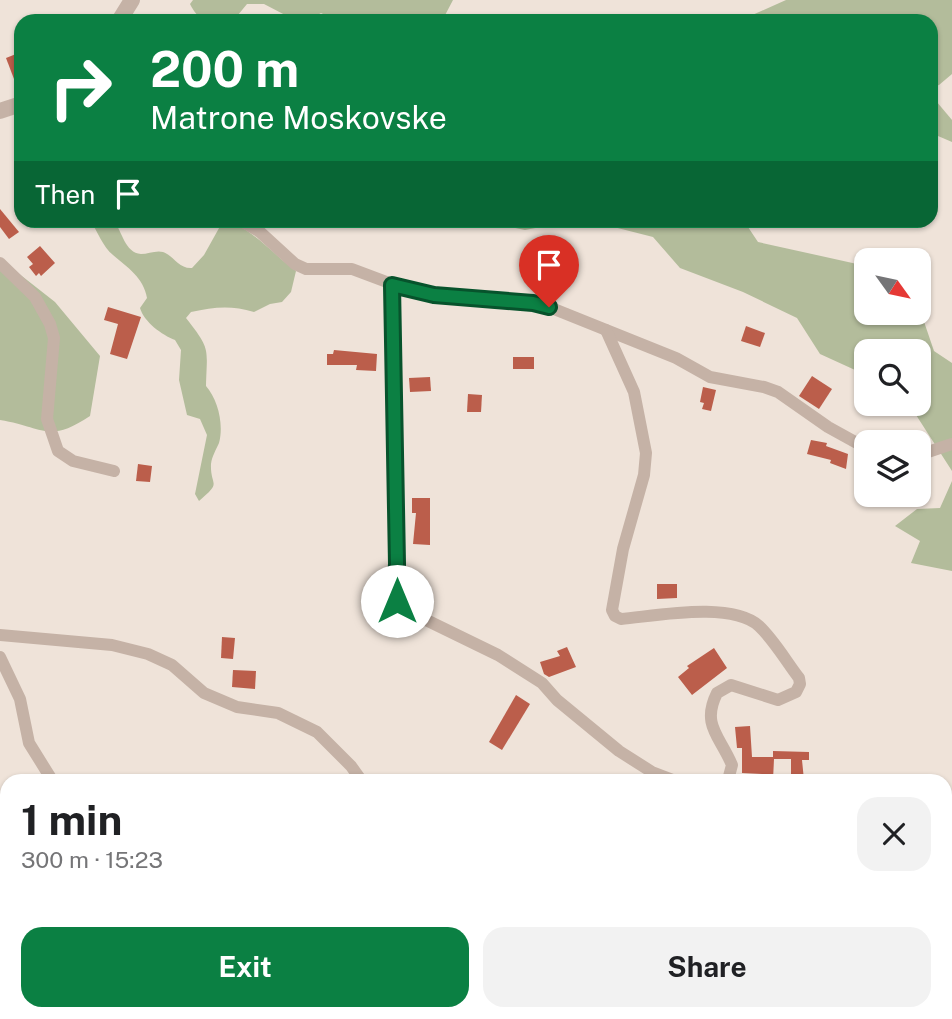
<!DOCTYPE html>
<html lang="en">
<head>
<meta charset="utf-8">
<style>
  body { margin:0; font-family:"Public Sans",sans-serif; background:#f2f2f2; color:#202124; height:100vh; display:flex; flex-direction:column; font-size:26px; white-space:nowrap }
  * { box-sizing:border-box; margin:0 }
  p { font-size:23px; color:#757577 }
  .icon { flex:none; width:38px; height:38px; fill:none; stroke:currentColor; stroke-width:2; stroke-linecap:round; stroke-linejoin:round }
  .map { position:relative; flex:1; overflow:hidden }
  .drawer { position:absolute; left:0px; top:774px; width:952px; height:247px; display:flex; flex-direction:column; background:#fff; border-radius:21px 21px 0 0; box-shadow:0 2px 5px #0004 }
  .drawer>* { flex:none }
  .guide { position:absolute; left:14px; top:14px; width:924px; height:214px; border-radius:21px; box-shadow:0 2px 5px #0004; background:#0b8043; color:#fff; overflow:hidden }
  .needle { width:46px; rotate:123deg }
  .tools { position:absolute; left:854px; top:248px; display:grid; gap:14px }
  .tools a { display:grid; place-items:center; width:77px; height:77px; border-radius:14px; background:#fff; box-shadow:0 2px 5px #0004; font-size:35px }
  .pin { position:absolute; display:grid; place-items:center; width:60px; height:60px; color:#fff; margin:-72px -30px; border-radius:50% 50% 50% 0; rotate:-45deg; box-shadow:0 0 7px #0007 }
  .pin .icon { rotate:45deg }
  .me { position:absolute; width:77px; margin:-38px; rotate:0deg; stroke-linejoin:round; filter:drop-shadow(0 0 5px #0008) }
  .turn { display:flex; align-items:center; gap:24px; height:147px; padding:0 21px; font-size:32px }
  .turn .icon { width:91px; height:91px; stroke-width:2.5 }
  .turn b { display:block; font-size:49px; line-height:60px }
  .then { display:flex; align-items:center; height:66px; padding:0 21px; background:#0003; gap:14px; font-size:26px }
  .round { display:grid; place-items:center; flex:none; width:74px; height:74px; border-radius:21px; background:#f2f2f2 }
  .overview { display:flex; align-items:center; justify-content:space-between; height:119px; padding:0 21px }
  h1 { font-size:42px; font-weight:700; line-height:52px }
  .button { display:flex; gap:14px; margin-top:auto; padding:14px 21px }
  .button a { flex:1; height:80px; border-radius:21px; background:#0b8043; color:#fff; font-size:28px; font-weight:700; line-height:80px; text-align:center }
  .button a+a { background:#f2f2f2; color:#202124 }
  .map>svg:first-child { display:block }
  .green { fill:#b3bc9b }
  .building { fill:#bb5e4b }
  .lines { fill:none; stroke-linecap:round; stroke-linejoin:round }
  .minor { stroke:#c5b2a6; stroke-width:12 }
  .tertiary { stroke:#c5b2a6; stroke-width:16 }
  .route-casing { stroke:#07532c; stroke-width:18 }
  .route { stroke:#0b8043; stroke-width:12 }
</style>
</head>
<body>
<div class="map">
<svg width="952" height="1019" viewBox="0 0 952 1019">
  <rect width="100%" height="100%" fill="#efe3d9"/>
  <g class="green">
    <path d="M 193,0 L 453,0 L 442,21 L 337,21 L 321,13 L 307,21 L 288,21 L 287,16 L 264,4 L 247,4 L 233,21 C 211,21 201,26 190,4 Z"/>
    <polygon points="786,0 952,0 952,74 939,85 931,87 931,21 739,21"/>
    <polygon points="931,95 952,120 952,142 931,133"/>
    <path d="M 91,221 L 114,221 C 122,231 125,253 141,254 C 148,254 156,250 163,252 C 174,256 179,269 192,268 L 204,255 L 223,221 C 245,221 277,258 296,271 L 291,292 L 282,302 L 270,304 L 254,312 C 231,305 214,307 191,312 L 186,318 C 211,350 207,347 206,386 C 218,400 224,424 219,443 C 216,450 212,456 211,464 C 210,487 223,481 199,501 L 195,494 L 207,435 L 200,419 L 187,415 L 179,380 L 181,350 L 175,340 C 162,335 144,322 140,308 L 147,298 C 144,278 127,267 113,255 C 103,247 97,231 91,221 Z"/>
    <polygon points="480,221 744,221 758,242 866,266 866,313 919,313 919,307 934,351 952,363 952,471 909,404 919,404 919,352 866,352 866,375 820,354 797,318 743,292 680,268 653,237 598,223 567,222 525,230"/>
    <path d="M 0,262 L 4,262 L 55,302 L 100,356 L 90,416 C 48,444 44,427 0,420 Z"/>
    <polygon points="952,481 952,571 911,563 920,541 895,526 917,509 940,508"/>
    <polygon points="0,987 7,990 7,1013 59,1013 70,1019 0,1019"/>
  </g>
  <g class="building">
    <polygon points="21,52 21,76 14,79 6,58"/>
    <polygon points="0,209 19,232 9,239 0,227"/>
    <polygon points="40,246 55,263 41,276 39,273 36,276 29,267 33,264 27,257"/>
    <polygon points="108,307 141,317 127,359 110,354 118,324 104,320"/>
    <polygon points="746,326 765,333 760,347 741,341"/>
    <polygon points="334,350 377,354 376,371 356,370 357,365 327,365 327,354 333,354"/>
    <rect x="513" y="357" width="21" height="12"/>
    <polygon points="812,376 832,389 819,409 799,396"/>
    <polygon points="430,377 431,391 410,392 409,378"/>
    <polygon points="703,387 716,390 711,411 702,409 704,403 700,402"/>
    <polygon points="468,394 482,395 481,412 467,412"/>
    <polygon points="811,440 827,443 826,446 848,454 846,469 830,463 831,460 807,454"/>
    <polygon points="138,464 152,466 150,482 136,481"/>
    <polygon points="412,498 430,498 430,545 413,544 416,513 412,513"/>
    <polygon points="657,584 677,584 677,598 657,599"/>
    <polygon points="222,637 235,638 233,659 221,658"/>
    <polygon points="567,647 576,667 549,677 544,674 540,662 560,656 557,651"/>
    <polygon points="714,648 727,668 692,695 678,677 689,668 687,666"/>
    <polygon points="233,670 256,671 255,689 232,687"/>
    <polygon points="516,695 530,704 502,750 489,742"/>
    <polygon points="750,726 752,757 773,757 773,751 809,752 809,760 802,760 804,780 791,780 791,759 774,759 773,780 762,780 762,774 742,773 742,748 737,748 735,727"/>
  </g>
  <g class="lines">
    <g class="minor">
      <polyline points="240,220 260,232 295,264 306,269 352,269 392,284 434,295 549,307 676,358 710,377 764,387 778,392 828,427 866,448"/>
      <polyline points="0,263 35,297 50,324 54,338 47,419 58,451 73,461 114,471"/>
      <polyline points="392,284 397,564 395,591 397,602 420,617 498,655 542,683 557,700 619,751 652,772 673,780"/>
      <path d="M 606,330 L 634,392 L 646,453 L 644,475 L 623,549 L 612,610 L 615,616 L 621,619 C 656,616 731,601 759,626 C 774,640 786,661 799,678 L 800,684 L 796,692 L 778,700 L 731,685 L 717,693 C 701,725 720,736 732,765 L 728,780"/>
      <polyline points="919,455 952,444"/>
      <polyline points="0,635 112,645 148,654 172,665 204,693 237,707 278,713 317,732 351,766 361,780"/>
      <polyline points="0,657 20,699 29,743 52,780"/>
      <polyline points="945,930 952,931"/>
      <polyline points="507,1013 512,1019"/>
    </g>
    <g class="tertiary">
      <polyline points="119,21 132,0"/>
      <polyline points="0,111 21,104"/>
    </g>
  </g>
  <g class="lines">
    <g class="route-casing">
      <polyline id="route" points="397,601 395,591 397,564 392,285 434,295 533,303 549,307"/>
    </g>
    <use href="#route" class="route"/>
  </g>
</svg>
<div class="tools">
<a><svg class="needle" viewBox="-14 -14 28 28"><path d="M0-13l5 13h-10z" fill="#e53935"/><path d="M0 13l5-13h-10z" fill="#757577"/></svg></a>
<a><svg class="icon" aria-label="search" viewBox="0 0 24 24"><circle cx="10" cy="10" r="6"/><path d="M15 15l6 6"/></svg></a>
<a><svg class="icon" aria-label="layers" viewBox="0 0 24 24"><path d="M12 4l9 5-9 5-9-5zM3 14l9 5 9-5"/></svg></a>
</div>
<div class="pin" style="left:549px;top:307px;background:#d93025"><svg class="icon" aria-label="arrive" viewBox="0 0 24 24"><path d="M6 21V4h12l-3 4 3 4H6"/></svg></div>
<svg class="me" style="left:397px;top:601px" viewBox="-20 -20 40 40"><circle r="19" fill="#fff"/><path d="M0-13L10 11 0 6-10 11z" fill="#0b8043"/></svg>
<div class="guide">
<div class="turn"><svg class="icon" aria-label="right" viewBox="0 0 24 24"><path d="M7 20v-9h11M14 6l5 5-5 5"/></svg><div><b>200 m</b>Matrone Moskovske</div></div>
<div class="then">Then<svg class="icon" aria-label="arrive" viewBox="0 0 24 24"><path d="M6 21V4h12l-3 4 3 4H6"/></svg></div>
</div>
<section class="drawer">
<div class="overview"><div><h1>1 min</h1><p>300 m · 15:23</p></div><a class="round"><svg class="icon" aria-label="close" viewBox="0 0 24 24"><path d="M6 6l12 12M18 6L6 18"/></svg></a></div>
<div class="button"><a>Exit</a><a>Share</a></div>
</section>
</div>
</body>
</html>
